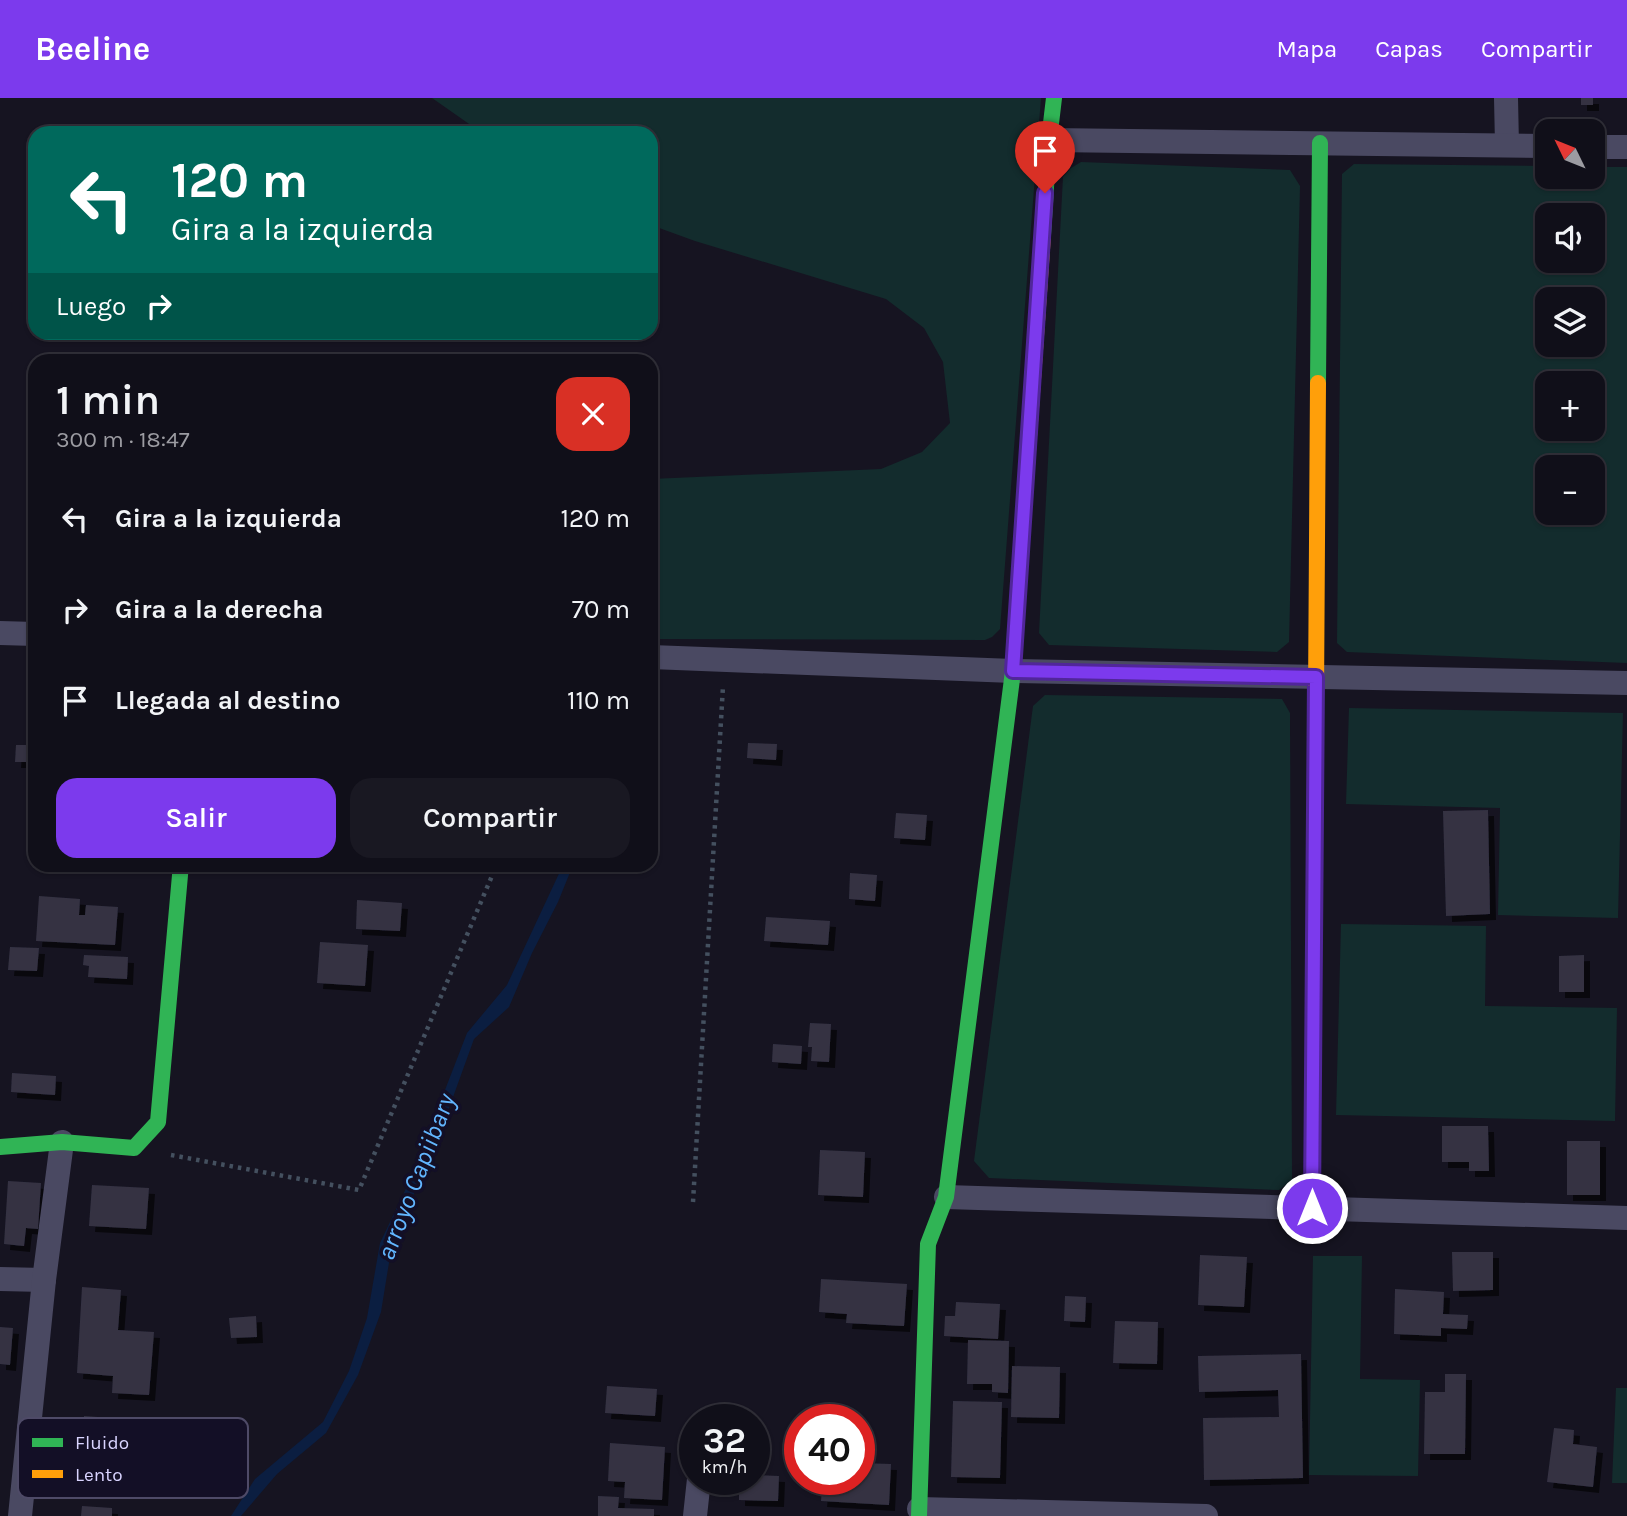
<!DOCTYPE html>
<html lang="es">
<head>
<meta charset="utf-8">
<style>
  body { margin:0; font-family:Karla,sans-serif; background:#191822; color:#f1f3f6; height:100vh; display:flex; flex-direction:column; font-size:26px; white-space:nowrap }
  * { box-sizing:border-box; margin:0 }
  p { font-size:23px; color:#9c9ca2 }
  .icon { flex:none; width:38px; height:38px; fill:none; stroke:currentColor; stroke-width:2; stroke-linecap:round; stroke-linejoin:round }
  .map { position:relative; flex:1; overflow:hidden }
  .sheet { position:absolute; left:28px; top:256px; width:630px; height:518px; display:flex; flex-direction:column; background:#100f19; border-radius:21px; box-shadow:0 2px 5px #0004,0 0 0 2px #302f38 }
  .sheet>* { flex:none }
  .guide { position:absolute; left:28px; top:28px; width:630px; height:214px; border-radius:21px; box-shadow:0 2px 5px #0004,0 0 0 2px #302f38; background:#00695c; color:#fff; overflow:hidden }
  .needle { width:46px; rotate:313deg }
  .tools { position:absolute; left:1535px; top:21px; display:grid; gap:14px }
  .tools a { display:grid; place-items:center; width:70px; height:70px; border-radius:14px; background:#100f19; box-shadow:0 2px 5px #0004,0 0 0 2px #302f38; font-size:35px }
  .speed { position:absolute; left:679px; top:1306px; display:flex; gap:14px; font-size:35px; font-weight:700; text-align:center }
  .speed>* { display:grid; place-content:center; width:91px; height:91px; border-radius:50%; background:#100f19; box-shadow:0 2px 5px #0004,0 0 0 2px #302f38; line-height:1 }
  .speed small { font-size:18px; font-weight:400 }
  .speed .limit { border:10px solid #d22; background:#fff; color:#111 }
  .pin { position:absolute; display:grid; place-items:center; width:60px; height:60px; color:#fff; margin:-72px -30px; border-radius:50% 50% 50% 0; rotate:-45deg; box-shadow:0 0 7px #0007 }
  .pin .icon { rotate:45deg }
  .me { position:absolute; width:77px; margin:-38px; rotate:0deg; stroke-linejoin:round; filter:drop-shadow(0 0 5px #0008) }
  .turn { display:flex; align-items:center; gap:24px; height:147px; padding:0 28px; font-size:32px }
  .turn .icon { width:91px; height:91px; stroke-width:2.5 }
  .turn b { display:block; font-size:49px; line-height:60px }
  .then { display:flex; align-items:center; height:66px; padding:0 28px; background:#0003; gap:14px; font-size:26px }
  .round { display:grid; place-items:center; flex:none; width:74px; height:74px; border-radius:21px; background:#191822 }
  .overview { display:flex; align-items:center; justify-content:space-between; height:119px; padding:0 28px }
  h1 { font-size:42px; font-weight:600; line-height:52px }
  .button { display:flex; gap:14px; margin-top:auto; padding:14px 28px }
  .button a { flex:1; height:80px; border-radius:21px; background:#7c3aed; color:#fff; font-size:28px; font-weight:600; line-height:80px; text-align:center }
  .button a+a { background:#191822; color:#f1f3f6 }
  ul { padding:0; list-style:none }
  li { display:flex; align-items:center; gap:21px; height:91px; padding:0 28px }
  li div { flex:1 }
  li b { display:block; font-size:26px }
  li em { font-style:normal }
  header { display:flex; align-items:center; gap:42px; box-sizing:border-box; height:98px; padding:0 35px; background:#7c3aed; color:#fff }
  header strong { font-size:33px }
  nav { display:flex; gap:38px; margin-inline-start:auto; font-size:24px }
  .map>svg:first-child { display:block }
  .green { fill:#132c2d; fill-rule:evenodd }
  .water { fill:#0b1e41 }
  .building { fill:#343243; filter:url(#shadow) }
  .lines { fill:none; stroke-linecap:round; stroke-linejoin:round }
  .path { stroke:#44505f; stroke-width:4.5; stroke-dasharray:3.5 5; stroke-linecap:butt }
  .street { stroke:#4a4962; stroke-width:24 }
  .fast { stroke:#30b455; stroke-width:16 }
  .slow { stroke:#ff9f0a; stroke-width:16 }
  .route-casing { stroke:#51269a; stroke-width:18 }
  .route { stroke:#7c3aed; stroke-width:12 }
  .labels { text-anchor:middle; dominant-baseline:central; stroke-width:7; stroke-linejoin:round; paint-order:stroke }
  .water-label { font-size:26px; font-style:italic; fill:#62b6ff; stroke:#130f26 }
  .key { fill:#130f26; stroke:#4e4a67; stroke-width:2 }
  .key-label { font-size:19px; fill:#d9d4ff }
</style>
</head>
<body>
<header>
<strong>Beeline</strong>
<nav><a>Mapa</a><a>Capas</a><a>Compartir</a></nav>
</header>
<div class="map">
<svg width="1627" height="1418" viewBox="0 0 1627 1418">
  <defs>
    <filter id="shadow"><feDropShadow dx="6" dy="6" stdDeviation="0" flood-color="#0009"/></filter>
  </defs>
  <rect width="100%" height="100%" fill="#161421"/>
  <g class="green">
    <polygon points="432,0 1041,0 1000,531 992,539 985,542 651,541 651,381 881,371 922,354 950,325 943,264 924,230 886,201 695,143 651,127 651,35 482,35"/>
    <polygon points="1081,64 1290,72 1300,88 1289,544 1277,554 1049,547 1039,535 1063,79 1071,70"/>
    <path d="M 1354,66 L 1547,68 L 1547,79 L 1592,79 L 1593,69 L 1627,69 L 1627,565 L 1347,554 L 1337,545 L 1342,76 ZM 1547,117 L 1592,117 L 1592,163 L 1547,163 ZM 1547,201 L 1592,201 L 1592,247 L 1547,247 ZM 1592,285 L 1592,331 L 1547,331 L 1547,285 ZM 1592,369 L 1592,415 L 1547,415 L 1547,369 Z"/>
    <polygon points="1045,597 1282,601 1290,615 1292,1082 1279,1092 989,1080 974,1063 1033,608"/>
    <polygon points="1349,610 1623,615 1618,820 1498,817 1500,710 1346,706"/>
    <polygon points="1341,826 1486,828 1485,908 1617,910 1615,1023 1336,1017"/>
    <polygon points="1313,1158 1362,1158 1360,1281 1420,1282 1418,1378 1309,1377"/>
    <polygon points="1616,1290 1627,1290 1627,1385 1612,1385"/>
  </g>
  <polygon class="water" points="563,767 573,767 558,804 532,855 509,909 474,941 431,1060 393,1140 381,1214 358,1277 326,1335 277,1376 241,1418 231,1418 255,1381 323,1324 349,1273 367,1220 380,1145 411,1080 467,935 507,887"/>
  <g class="building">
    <rect x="1581" y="0" width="12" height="7"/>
    <polygon points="748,645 777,646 776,662 747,660"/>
    <polygon points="16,647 35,647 35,664 15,664"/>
    <polygon points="1488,712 1490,816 1446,818 1443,713"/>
    <polygon points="896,715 927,717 925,742 894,740"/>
    <polygon points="850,775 877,777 875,803 849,801"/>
    <polygon points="39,798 80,801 79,817 85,817 86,807 118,809 115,847 36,843"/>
    <polygon points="357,802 402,805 400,833 356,831"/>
    <polygon points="766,819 830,823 828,847 764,843"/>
    <polygon points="320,844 368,847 365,888 317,885"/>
    <polygon points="10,849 39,850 37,873 8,872"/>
    <polygon points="84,857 128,859 127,881 88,879 89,868 83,867"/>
    <polygon points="1584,857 1584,894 1559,894 1559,858"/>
    <polygon points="810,925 831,926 829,964 811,963 812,949 808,949"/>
    <polygon points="773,946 802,948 801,966 772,964"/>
    <polygon points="12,975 56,978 55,997 11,994"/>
    <polygon points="1442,1028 1488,1028 1489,1073 1469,1073 1469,1064 1442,1064"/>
    <rect x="1567" y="1043" width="33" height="54"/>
    <polygon points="820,1052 865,1054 863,1099 818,1097"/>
    <polygon points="8,1083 41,1085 38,1131 26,1130 24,1148 4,1146"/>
    <polygon points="92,1087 149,1090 146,1131 89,1128"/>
    <polygon points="1452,1154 1493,1154 1493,1192 1453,1193"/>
    <polygon points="1200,1157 1247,1159 1244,1209 1198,1207"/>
    <polygon points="821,1181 907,1186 904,1228 846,1225 847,1216 819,1214"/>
    <polygon points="82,1189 121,1192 118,1232 154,1234 149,1297 112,1295 113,1278 77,1275"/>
    <polygon points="1395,1191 1444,1194 1443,1216 1468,1217 1467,1231 1441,1230 1441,1238 1394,1236"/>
    <polygon points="1065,1198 1086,1199 1085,1224 1064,1223"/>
    <polygon points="956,1204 1000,1206 998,1241 944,1238 945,1218 955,1218"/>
    <polygon points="256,1218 257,1239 231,1240 229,1220"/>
    <polygon points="1115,1223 1158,1224 1157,1266 1113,1265"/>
    <polygon points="0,1229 13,1230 10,1267 0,1266"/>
    <polygon points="968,1242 1009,1243 1008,1295 992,1294 992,1286 967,1286"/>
    <polygon points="1301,1256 1303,1380 1204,1382 1203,1320 1279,1319 1278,1292 1199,1294 1198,1258"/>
    <polygon points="1012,1268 1060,1269 1059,1320 1011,1319"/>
    <polygon points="1445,1276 1466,1276 1465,1356 1424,1356 1425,1294 1445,1294"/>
    <polygon points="607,1288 657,1291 655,1318 605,1315"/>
    <polygon points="953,1303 1002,1304 1000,1380 951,1379"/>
    <polygon points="84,1318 125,1321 123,1348 98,1346 99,1339 82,1338"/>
    <polygon points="1554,1330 1574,1332 1573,1346 1597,1349 1593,1389 1547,1384"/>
    <polygon points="610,1345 665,1349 662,1402 624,1400 625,1384 608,1383"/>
    <polygon points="859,1365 891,1366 889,1407 821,1403 823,1381 859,1381"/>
    <polygon points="754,1377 779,1378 778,1403 739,1402 739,1381 754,1381"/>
    <polygon points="598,1398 619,1399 618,1410 654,1411 654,1418 598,1418"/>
    <polygon points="82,1408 112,1410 112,1418 81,1418"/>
  </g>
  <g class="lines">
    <g class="path">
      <polyline points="171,1057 359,1092 497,766"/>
      <polyline points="693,1104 723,588"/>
    </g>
    <g class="street">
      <polyline points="1506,0 1507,47"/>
      <polyline points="1049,42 1547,48"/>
      <polyline points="1592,49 1627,49"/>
      <polyline points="0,535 35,536"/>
      <polyline points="651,559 1013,573 1627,585"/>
      <polyline points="946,1099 1627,1120"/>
      <polyline points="0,1181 44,1182"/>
      <polyline points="919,1411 1206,1418"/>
      <polyline points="20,1418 44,1182 62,1044"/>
      <polyline points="695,1418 699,1381"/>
    </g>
    <g class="fast">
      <polyline points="1043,137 1049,42 1054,0"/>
      <polyline points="1318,285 1320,45"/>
      <polyline points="0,1049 62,1044 134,1050 158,1024 181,766"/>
      <polyline points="1312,1110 1316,601"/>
      <polyline points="919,1418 928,1146 946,1099 1013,573 1016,526"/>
    </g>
    <g class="slow">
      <polyline points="1016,526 1043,137"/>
      <polyline points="1316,601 1318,285"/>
    </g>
  </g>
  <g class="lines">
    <g class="route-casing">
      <polyline id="route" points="1045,95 1013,573 1316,579 1312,1110"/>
    </g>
    <use href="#route" class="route"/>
  </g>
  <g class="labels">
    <g class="water-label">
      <text transform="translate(416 1079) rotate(-69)">arroyo Capiibary</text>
    </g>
  </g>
  <rect x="18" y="1320" width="230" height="80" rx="10" class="key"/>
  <rect x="32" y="1340" width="31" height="9" fill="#30b455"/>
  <rect x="32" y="1372" width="31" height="8" fill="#ff9f0a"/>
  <g class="key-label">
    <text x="75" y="1351">Fluido</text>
    <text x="75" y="1383">Lento</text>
  </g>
</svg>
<div class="tools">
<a><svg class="needle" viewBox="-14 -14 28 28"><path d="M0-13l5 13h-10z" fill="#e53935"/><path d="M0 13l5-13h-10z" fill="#9c9ca2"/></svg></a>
<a><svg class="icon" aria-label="sound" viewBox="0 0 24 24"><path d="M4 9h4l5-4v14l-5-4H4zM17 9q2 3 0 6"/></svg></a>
<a><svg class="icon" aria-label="layers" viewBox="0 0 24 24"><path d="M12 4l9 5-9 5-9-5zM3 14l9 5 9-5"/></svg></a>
<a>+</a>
<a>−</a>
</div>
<div class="speed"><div>32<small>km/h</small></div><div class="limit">40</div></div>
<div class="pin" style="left:1045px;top:95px;background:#d93025"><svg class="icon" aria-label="arrive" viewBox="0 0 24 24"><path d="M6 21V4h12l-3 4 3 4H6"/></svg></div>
<svg class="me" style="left:1312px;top:1110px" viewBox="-20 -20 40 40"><circle r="17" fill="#7c3aed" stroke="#fff" stroke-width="3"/><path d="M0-11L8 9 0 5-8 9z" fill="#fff"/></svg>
<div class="guide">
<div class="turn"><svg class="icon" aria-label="left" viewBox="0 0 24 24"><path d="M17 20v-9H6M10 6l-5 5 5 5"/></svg><div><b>120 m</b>Gira a la izquierda</div></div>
<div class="then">Luego<svg class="icon" aria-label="right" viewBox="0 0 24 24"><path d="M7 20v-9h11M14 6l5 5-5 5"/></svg></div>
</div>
<section class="sheet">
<div class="overview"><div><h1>1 min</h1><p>300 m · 18:47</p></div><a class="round" style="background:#d93025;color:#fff"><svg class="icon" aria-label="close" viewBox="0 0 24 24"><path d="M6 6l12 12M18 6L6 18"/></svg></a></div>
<ul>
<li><svg class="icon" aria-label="left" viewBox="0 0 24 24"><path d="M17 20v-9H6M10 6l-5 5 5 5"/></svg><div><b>Gira a la izquierda</b></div><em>120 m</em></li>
<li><svg class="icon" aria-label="right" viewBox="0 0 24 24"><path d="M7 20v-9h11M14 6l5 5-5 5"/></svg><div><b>Gira a la derecha</b></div><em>70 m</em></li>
<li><svg class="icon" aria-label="arrive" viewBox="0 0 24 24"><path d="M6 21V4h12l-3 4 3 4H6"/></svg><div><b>Llegada al destino</b></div><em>110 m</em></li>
</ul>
<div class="button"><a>Salir</a><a>Compartir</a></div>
</section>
</div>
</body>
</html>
